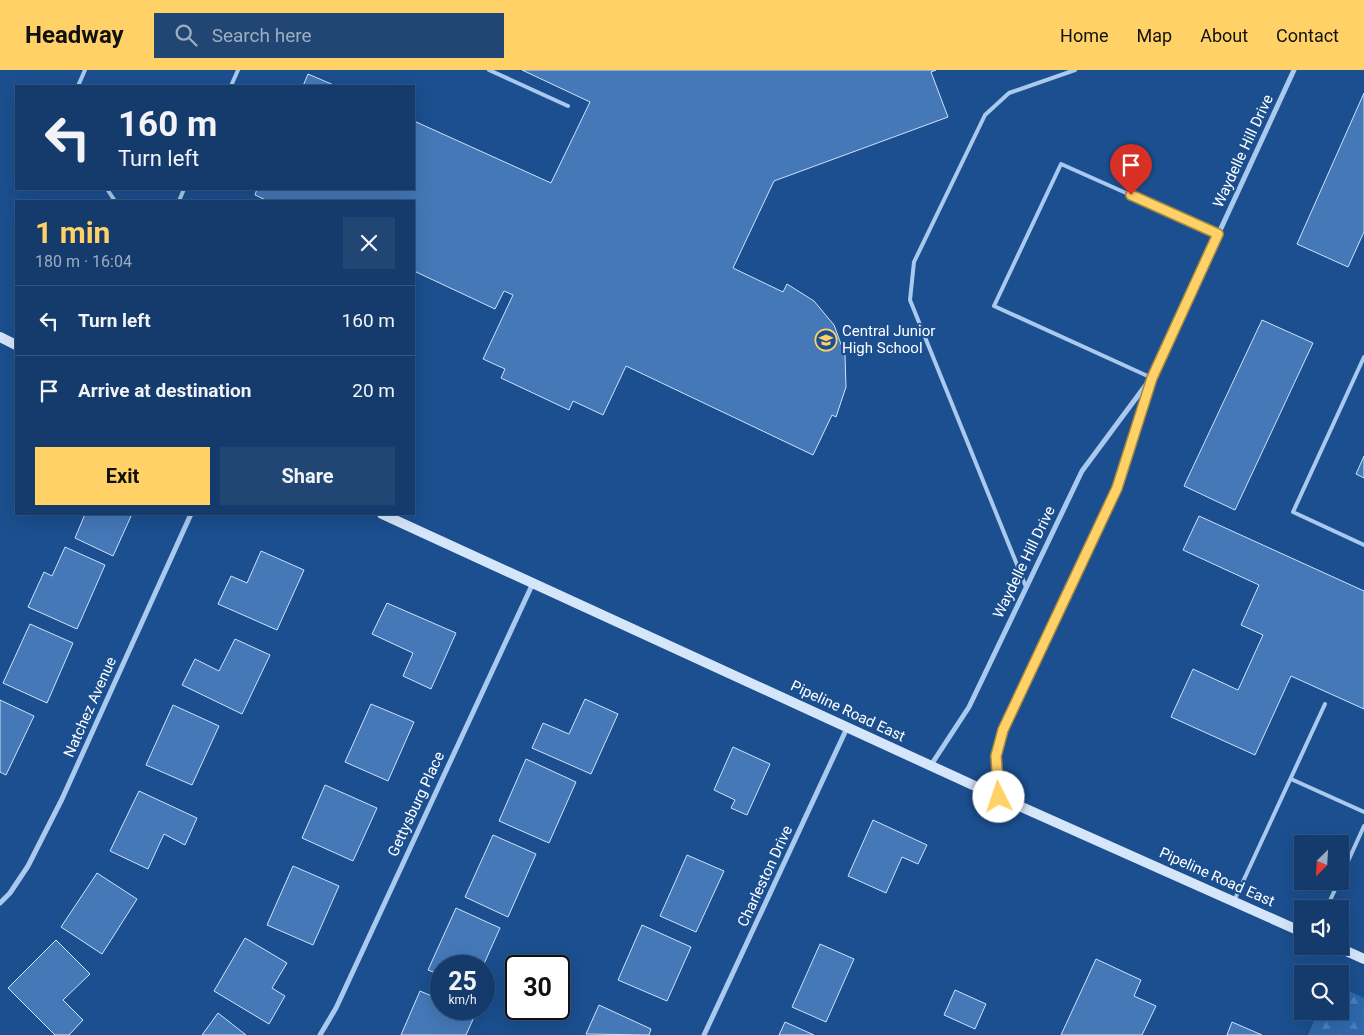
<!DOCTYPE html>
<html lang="en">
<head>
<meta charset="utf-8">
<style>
  body { margin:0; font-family:Roboto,sans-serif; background:#214673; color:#f1f3f6; height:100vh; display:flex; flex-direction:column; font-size:19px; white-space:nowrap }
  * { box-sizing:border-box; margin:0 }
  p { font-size:16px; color:#9dadc1 }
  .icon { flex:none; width:28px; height:28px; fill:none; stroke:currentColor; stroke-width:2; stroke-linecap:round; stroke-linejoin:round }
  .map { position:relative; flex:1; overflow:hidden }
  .panel { position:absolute; left:15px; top:130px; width:400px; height:315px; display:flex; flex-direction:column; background:#143b6b; border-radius:0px; box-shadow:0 5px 20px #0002,0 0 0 1px #33557e }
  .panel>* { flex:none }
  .top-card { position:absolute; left:15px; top:15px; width:400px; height:105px; border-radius:0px; box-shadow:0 5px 20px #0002,0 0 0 1px #33557e; background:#143b6b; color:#f1f3f6; overflow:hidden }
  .needle { width:32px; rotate:204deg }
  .fabs { position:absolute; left:1294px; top:765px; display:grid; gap:10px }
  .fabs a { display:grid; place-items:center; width:55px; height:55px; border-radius:0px; background:#143b6b; box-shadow:0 5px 20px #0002,0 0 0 1px #33557e; font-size:25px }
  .speed { position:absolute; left:430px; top:885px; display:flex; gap:10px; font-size:25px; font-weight:700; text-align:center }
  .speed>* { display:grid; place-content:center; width:65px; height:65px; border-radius:50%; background:#143b6b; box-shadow:0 5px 20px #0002,0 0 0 1px #33557e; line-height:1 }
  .speed small { font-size:12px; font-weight:400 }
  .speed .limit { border:2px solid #111; border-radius:8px; background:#fff; color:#111 }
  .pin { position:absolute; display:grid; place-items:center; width:42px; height:42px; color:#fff; margin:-51px -21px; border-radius:50% 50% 50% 0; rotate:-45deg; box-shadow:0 0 5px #0007 }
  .pin .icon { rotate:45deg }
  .me { position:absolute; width:55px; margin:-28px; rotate:356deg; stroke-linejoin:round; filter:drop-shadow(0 0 4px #0008) }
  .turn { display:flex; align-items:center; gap:18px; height:105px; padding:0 20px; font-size:22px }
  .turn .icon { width:65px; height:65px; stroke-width:2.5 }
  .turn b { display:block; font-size:35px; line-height:42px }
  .round { display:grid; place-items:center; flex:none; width:52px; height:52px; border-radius:0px; background:#214673 }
  .summary { display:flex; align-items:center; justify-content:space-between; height:85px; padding:0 20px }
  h1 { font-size:30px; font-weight:700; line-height:38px; color:#ffd166 }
  .primary-button { display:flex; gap:10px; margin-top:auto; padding:10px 20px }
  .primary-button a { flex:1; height:58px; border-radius:0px; background:#ffd166; color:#111; font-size:20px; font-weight:700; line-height:58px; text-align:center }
  .primary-button a+a { background:#214673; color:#f1f3f6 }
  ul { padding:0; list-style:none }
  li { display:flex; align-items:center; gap:15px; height:70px; padding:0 20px; border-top:1px solid #33557e }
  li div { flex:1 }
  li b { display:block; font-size:19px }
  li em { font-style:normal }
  header { display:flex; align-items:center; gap:30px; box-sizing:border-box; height:70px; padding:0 25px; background:#ffd166; color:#111 }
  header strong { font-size:24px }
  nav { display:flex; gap:28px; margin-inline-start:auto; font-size:18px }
  .search { width:350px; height:45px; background:#214673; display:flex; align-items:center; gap:12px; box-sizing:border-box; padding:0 18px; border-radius:0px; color:#9dadc1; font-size:19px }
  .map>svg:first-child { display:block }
  .forest { fill:url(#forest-firs) }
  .building { fill:#4478b7; stroke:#cfe3fa }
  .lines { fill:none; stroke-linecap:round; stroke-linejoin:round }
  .lane { stroke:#a9c9ee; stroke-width:4 }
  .street { stroke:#a9c9ee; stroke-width:5 }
  .secondary { stroke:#d6e6fa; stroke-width:10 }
  .route-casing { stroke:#a68842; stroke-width:12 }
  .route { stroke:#ffd166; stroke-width:9 }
  .labels { text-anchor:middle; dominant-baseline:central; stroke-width:4.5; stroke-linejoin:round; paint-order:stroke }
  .street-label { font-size:15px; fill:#fff; stroke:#1b4f8f }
  .poi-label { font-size:15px; fill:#fff; stroke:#1b4f8f; text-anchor:start }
</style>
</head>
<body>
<header>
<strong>Headway</strong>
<div class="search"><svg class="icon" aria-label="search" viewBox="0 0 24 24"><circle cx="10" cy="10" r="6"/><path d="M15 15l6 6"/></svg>Search here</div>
<nav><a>Home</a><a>Map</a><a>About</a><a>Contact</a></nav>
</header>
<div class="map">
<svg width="1364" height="965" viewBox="0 0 1364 965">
  <defs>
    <pattern id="forest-firs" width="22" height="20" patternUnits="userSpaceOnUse" patternTransform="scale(1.25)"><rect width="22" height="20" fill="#2e69ad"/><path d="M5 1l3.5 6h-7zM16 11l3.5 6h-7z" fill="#4d80b9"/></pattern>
  </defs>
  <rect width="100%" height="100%" fill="#1b4f8f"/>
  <polygon class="forest" points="1340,917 1364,928 1364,965 1308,965 1318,941 1340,941"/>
  <g class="building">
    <polygon points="522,0 936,0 931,2 948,47 774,111 733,198 783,222 787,214 814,231 834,255 845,285 846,317 836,347 832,345 813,385 626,296 603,345 573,331 569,340 501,308 505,299 483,289 513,225 504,221 495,239 414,201 414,131 268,131 255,125 257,119 414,119 414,51 551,113 590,32"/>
    <polygon points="308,4 336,16 303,16"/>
    <polygon points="1364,23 1364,162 1348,197 1297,174"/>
    <polygon points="1262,250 1313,273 1235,440 1184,416"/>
    <polygon points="1364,386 1364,408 1356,404"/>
    <polygon points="85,444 132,444 113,486 75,468"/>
    <polygon points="1199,446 1364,521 1364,639 1291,606 1255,685 1171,647 1193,599 1238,620 1263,565 1241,555 1259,515 1183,480"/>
    <polygon points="65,477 105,495 77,559 28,537 44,502 52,506"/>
    <polygon points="261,481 304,500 277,560 218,534 231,506 247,513"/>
    <polygon points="387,533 456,563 431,619 403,606 413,583 372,564"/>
    <polygon points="30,554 73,573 47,633 3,613"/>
    <polygon points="235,569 270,585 242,644 182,615 195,589 219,601"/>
    <polygon points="585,629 618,644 591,704 532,678 543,653 569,664"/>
    <polygon points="0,630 34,646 6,705 0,702"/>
    <polygon points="371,634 414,652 388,711 345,692"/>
    <polygon points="173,635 219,656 192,715 146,695"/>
    <polygon points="733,677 770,694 747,745 731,738 735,730 714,720"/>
    <polygon points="526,689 576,712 549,773 499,751"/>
    <polygon points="325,715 377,738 353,791 302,768"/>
    <polygon points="139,721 197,748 185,775 164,764 148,799 110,781"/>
    <polygon points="873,750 927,775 918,794 902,787 886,823 848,806"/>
    <polygon points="493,765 536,784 508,847 465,827"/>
    <polygon points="687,785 724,801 696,862 660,846"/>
    <polygon points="293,796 339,816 313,875 267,855"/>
    <polygon points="97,803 137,829 102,884 61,857"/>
    <polygon points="456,838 500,858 483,896 441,896 441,905 428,900"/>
    <polygon points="642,855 691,877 667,931 618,910"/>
    <polygon points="245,868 287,893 272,918 285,926 269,954 214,921"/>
    <polygon points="56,870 90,904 63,930 83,950 69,965 55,965 8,918"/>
    <polygon points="820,874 854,889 826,952 792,937"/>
    <polygon points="1096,889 1141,910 1134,926 1156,936 1142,965 1061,965"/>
    <polygon points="955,920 986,934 975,959 944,945"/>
    <polygon points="420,921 441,930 441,939 460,939 475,945 466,965 401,965"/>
    <polygon points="599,935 651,959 649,965 586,964"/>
    <polygon points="218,943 246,965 202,965"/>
    <polygon points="785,952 814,965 779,965"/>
    <polygon points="1232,952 1262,965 1227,965"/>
  </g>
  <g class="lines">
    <g class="lane">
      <polyline points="489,0 568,36"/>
      <polyline points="78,16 85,0"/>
      <polyline points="231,16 238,0"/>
      <polyline points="107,119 115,131"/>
      <polyline points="179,131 184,119"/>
      <polyline points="1364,287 1293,442 1364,475"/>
      <polyline points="1152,308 994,236 1061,94 1218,164"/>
      <polyline points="1026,517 910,230 914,192 985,45 1009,23 1075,0"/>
      <polyline points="1291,709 1364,742"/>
      <polyline points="1340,809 1364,756"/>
      <polyline points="1234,831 1325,634"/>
      <polyline points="1326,839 1339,811"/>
    </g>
    <g class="street">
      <polyline points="931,695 969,637 1082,401 1148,312"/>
      <polyline points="999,726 996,686 1003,660 1117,418 1152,308 1294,0"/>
      <polyline points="0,833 10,823 28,796 62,729 191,444"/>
      <polyline points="320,965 336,938 533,513"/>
      <polyline points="704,965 847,658"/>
    </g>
    <g class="secondary">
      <polyline points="0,267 16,275"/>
      <polyline points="382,444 999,727 1302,862"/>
      <polyline points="1335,876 1364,889"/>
    </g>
  </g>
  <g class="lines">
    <g class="route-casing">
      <polyline id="route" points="999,727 996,686 1003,660 1117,418 1152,308 1218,164 1131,125"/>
    </g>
    <use href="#route" class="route"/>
  </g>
  <defs>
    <g id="school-ring" transform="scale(1.125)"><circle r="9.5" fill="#1b4f8f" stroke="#ffd166" stroke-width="1.5"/><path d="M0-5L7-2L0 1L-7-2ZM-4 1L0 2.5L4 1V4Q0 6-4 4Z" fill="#ffd166"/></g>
  </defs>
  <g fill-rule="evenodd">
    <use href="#school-ring" x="826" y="270"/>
  </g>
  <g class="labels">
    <g class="street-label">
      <text transform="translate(1243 81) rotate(-65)">Waydelle Hill Drive</text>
      <text transform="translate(1024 492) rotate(-64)">Waydelle Hill Drive</text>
      <text transform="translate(90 637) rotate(-66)">Natchez Avenue</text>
      <text transform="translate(848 641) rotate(25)">Pipeline Road East</text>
      <text transform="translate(416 734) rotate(-65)">Gettysburg Place</text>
      <text transform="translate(765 806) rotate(-65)">Charleston Drive</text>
      <text transform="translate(1217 807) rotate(24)">Pipeline Road East</text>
    </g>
    <g class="poi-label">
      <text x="842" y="261">Central Junior<tspan x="842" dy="17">High School</tspan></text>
    </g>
  </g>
</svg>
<div class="fabs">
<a><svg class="needle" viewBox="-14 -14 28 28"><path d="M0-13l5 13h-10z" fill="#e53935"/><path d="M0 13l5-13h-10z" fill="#9dadc1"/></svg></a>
<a><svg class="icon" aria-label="sound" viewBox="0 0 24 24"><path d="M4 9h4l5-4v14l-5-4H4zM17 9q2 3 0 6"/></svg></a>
<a><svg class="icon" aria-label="search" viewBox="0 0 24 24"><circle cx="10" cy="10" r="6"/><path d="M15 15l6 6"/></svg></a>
</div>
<div class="speed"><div>25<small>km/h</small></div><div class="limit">30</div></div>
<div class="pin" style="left:1131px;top:125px;background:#d93025"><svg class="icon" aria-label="arrive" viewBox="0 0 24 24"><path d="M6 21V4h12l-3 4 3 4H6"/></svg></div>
<svg class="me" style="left:999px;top:727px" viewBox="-20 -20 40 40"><circle r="19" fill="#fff"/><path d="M0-13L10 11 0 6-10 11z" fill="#ffd166"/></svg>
<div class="top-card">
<div class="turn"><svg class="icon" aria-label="left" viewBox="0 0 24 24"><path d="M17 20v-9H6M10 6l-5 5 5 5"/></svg><div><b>160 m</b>Turn left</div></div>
</div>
<section class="panel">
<div class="summary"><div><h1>1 min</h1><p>180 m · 16:04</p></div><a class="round"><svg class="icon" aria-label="close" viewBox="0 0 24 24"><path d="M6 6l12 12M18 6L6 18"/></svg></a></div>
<ul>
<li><svg class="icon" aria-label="left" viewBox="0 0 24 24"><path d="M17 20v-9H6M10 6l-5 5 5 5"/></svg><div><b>Turn left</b></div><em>160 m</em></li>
<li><svg class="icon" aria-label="arrive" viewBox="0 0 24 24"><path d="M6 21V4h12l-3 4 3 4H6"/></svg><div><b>Arrive at destination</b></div><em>20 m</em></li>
</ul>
<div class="primary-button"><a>Exit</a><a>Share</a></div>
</section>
</div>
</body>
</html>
